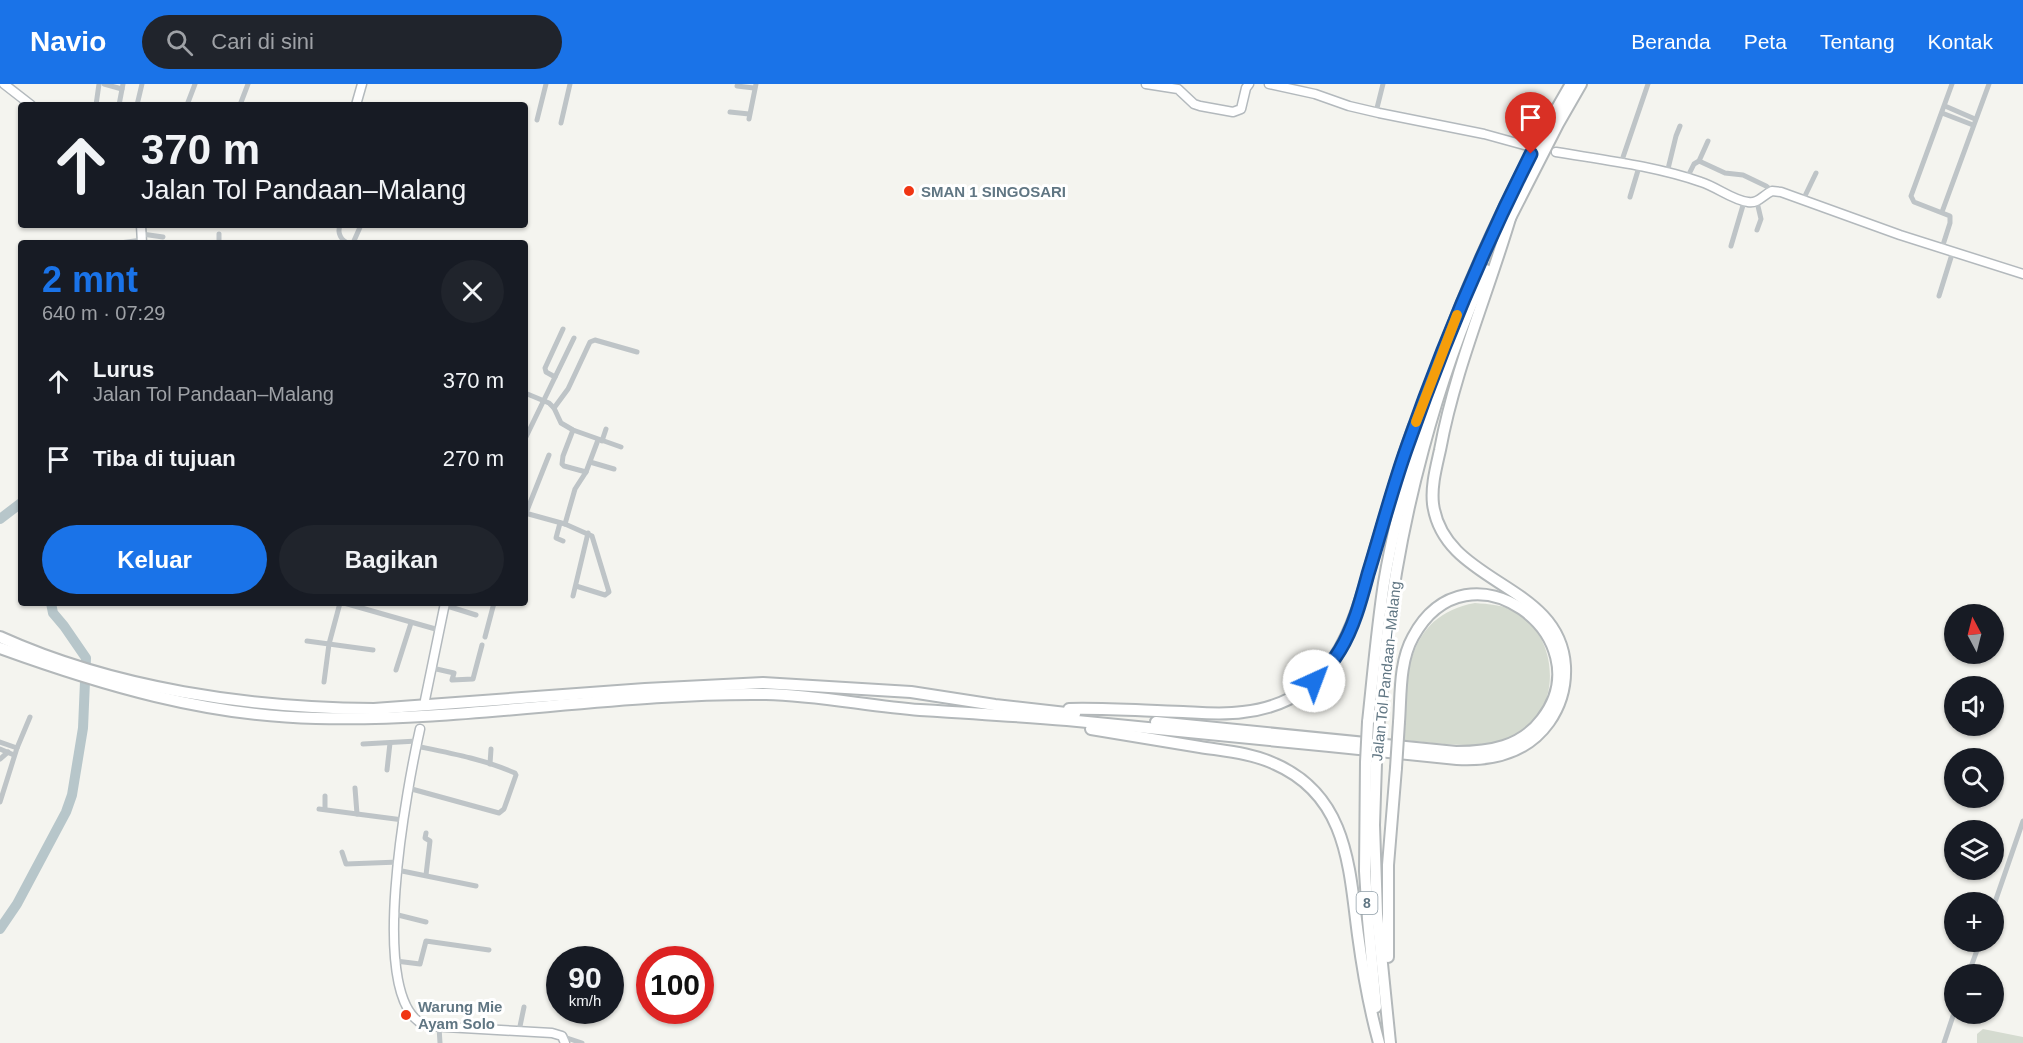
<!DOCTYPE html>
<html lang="id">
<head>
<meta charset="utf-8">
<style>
  body { margin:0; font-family:Arial,sans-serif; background:#20242c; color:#f1f3f6; height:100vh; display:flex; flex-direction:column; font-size:22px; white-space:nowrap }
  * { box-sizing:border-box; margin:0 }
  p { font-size:20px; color:#9ea1a6 }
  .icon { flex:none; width:33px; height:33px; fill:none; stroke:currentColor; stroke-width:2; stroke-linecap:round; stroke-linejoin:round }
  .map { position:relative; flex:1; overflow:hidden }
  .drawer { position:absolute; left:18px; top:156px; width:510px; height:366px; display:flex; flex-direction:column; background:#171b24; border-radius:6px; box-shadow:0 2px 4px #0004 }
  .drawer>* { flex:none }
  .banner { position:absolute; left:18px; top:18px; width:510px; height:126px; border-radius:6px; box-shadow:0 2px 4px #0004; background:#171b24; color:#f1f3f6; overflow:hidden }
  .needle { width:39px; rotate:353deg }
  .buttons { position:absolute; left:1944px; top:520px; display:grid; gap:12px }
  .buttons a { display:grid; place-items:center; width:60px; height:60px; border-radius:50%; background:#171b24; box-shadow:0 2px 4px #0004; font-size:30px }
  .speed { position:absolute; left:546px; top:862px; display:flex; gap:12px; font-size:30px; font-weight:700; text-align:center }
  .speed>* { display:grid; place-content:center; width:78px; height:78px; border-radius:50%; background:#171b24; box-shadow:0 2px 4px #0004; line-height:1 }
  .speed small { font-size:15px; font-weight:400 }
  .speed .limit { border:9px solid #d22; background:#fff; color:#111 }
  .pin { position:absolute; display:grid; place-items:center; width:51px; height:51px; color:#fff; margin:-62px -26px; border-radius:50% 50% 50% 0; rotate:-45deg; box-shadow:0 0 6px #0007 }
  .pin .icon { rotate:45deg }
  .me { position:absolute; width:66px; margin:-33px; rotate:43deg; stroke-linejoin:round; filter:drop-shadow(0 0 4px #0008) }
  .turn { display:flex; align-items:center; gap:21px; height:126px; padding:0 24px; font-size:27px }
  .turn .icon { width:78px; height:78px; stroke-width:2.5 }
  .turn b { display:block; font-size:42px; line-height:51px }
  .round { display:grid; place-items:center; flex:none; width:63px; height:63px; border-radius:32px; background:#20242c }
  .headline { display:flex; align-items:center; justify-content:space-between; height:102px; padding:0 24px }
  h1 { font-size:36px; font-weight:600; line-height:45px; color:#1a73e8 }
  .cta { display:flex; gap:12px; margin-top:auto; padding:12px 24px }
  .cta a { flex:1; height:69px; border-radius:36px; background:#1a73e8; color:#fff; font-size:24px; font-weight:600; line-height:69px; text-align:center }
  .cta a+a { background:#20242c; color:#f1f3f6 }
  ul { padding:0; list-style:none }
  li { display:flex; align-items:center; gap:18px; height:78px; padding:0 24px }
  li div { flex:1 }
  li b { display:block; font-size:22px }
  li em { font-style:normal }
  header { display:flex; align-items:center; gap:36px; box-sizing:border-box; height:84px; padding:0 30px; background:#1a73e8; color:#fff }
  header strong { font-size:28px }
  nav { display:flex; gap:33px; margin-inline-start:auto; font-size:21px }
  .search { width:420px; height:54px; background:#20242c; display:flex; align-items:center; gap:15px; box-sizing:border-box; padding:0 21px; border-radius:33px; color:#9ea1a6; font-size:22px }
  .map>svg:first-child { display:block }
  .grass { fill:#d5dbd0 }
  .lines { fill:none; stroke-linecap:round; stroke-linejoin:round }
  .river { stroke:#b7c6ca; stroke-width:10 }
  .secondary-casing { stroke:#b3b9bd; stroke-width:11 }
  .highway-casing { stroke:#b3b8ba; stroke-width:14 }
  .street { stroke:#bec4c7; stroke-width:5 }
  .secondary { stroke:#fff; stroke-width:8 }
  .highway { stroke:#fff; stroke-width:10 }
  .highway-bridge-casing { stroke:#b3b8ba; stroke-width:14; stroke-linecap:butt }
  .highway-bridge { stroke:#fff; stroke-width:10 }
  .route-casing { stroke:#114b97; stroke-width:15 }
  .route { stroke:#1a73e8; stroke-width:10 }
  .slow { stroke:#f59e0b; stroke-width:10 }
  .poi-dot { fill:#f03513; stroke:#fff; stroke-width:2 }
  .labels { text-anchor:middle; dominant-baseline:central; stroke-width:6; stroke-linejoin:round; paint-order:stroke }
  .shield { fill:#fff; stroke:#909fa8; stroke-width:1.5 }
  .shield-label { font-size:14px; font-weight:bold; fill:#607683 }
  .poi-label { font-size:15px; font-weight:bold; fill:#607683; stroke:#fff; text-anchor:start }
  .street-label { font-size:15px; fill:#607683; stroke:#fff }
</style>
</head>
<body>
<header>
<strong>Navio</strong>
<div class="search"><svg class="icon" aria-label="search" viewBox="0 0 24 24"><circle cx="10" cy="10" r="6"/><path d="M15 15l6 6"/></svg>Cari di sini</div>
<nav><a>Beranda</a><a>Peta</a><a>Tentang</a><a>Kontak</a></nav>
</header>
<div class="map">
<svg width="2023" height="959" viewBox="0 0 2023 959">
  <rect width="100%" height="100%" fill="#f4f4ef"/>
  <g class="grass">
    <path d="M 1475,519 C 1488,520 1504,521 1516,528 C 1562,555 1563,635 1508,655 C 1474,666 1438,659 1403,656 C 1405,597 1404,532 1475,519 Z"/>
    <polygon points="1983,945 2023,953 2023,959 1977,959 1977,950"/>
  </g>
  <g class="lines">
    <g class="river">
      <polyline points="0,435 21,419"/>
      <polyline points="0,845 17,820 66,728 72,711 83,644 86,574 64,542 53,529 51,519"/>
    </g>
    <g class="secondary-casing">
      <g id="secondary">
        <polyline points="4,0 31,21"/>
        <polyline points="1146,0 1178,5 1194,20 1200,22 1233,28 1241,25 1246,4 1249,0"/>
        <polyline points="1269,0 1315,10 1349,22 1379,29 1484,50 1524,61"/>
        <polyline points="356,21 362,0"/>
        <path d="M 1556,68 C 1604,76 1655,82 1701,98 C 1717,103 1732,116 1748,118 C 1758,120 1763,111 1772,107 L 1781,108 L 1900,151 L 2023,190"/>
        <polyline points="141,141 142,159"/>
        <polyline points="425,616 445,519"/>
        <path d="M 420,645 C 409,694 363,924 428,942 L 552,949 L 562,952 L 565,959"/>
      </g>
    </g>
    <g class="highway-casing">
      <g id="highway">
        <polyline points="1509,136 1558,40 1581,0"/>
        <path d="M 0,553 C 115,605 249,624 374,625 L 645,605 L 763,599 L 911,608 L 995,621 L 1075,630"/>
        <path d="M 0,564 C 102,601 207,632 316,634 C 466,638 615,608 766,610 C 817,611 868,622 920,626 C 969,629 1018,632 1067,636 C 1197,648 1327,662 1457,675 C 1493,677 1527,669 1549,638 C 1561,621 1566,603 1565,582 C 1560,498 1444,501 1433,420 C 1431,402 1436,384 1440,366 C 1455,285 1488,209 1511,131"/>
        <path d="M 1069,625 C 1107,624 1145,627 1183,628 C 1203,629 1223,631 1243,628 C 1338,618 1355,536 1377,459 C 1389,420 1400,380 1414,342"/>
        <path d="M 1156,638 L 1456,668 C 1490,668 1521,663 1542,635 C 1605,553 1468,451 1413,553 C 1399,578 1401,611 1399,638"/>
        <path d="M 1368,638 C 1373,592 1377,545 1384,499 C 1392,451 1404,404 1417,357 C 1423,334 1428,310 1436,287 C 1471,187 1517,91 1571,0"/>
        <path d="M 1379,639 C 1381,610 1383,581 1387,552 C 1401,431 1436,298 1486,186"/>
        <path d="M 1091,645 C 1127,651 1164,657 1200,663 C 1225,667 1252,669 1275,680 C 1348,712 1349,784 1358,851 C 1363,888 1369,923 1379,959"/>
        <polyline points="1366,678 1365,787 1368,835 1376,923"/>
        <polyline points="1376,679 1374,741 1377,830 1390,959"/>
        <polyline points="1388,873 1388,781 1396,684"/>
      </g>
    </g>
    <g class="street">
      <polyline points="104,0 122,5"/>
      <polyline points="737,2 754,4"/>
      <polyline points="96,21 99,0"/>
      <polyline points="119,21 123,0"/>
      <polyline points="137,21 142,0"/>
      <polyline points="187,21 195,0"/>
      <polyline points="240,21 248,0"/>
      <polyline points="1945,22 1975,35"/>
      <polyline points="730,28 749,30"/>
      <polyline points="1376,28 1383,0"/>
      <polyline points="1942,29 1973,41"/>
      <polyline points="749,35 756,0"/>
      <polyline points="537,36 546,0"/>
      <polyline points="561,39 570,0"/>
      <polyline points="1699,77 1725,89 1743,91 1766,102 1772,107"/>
      <polyline points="1621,79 1648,0"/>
      <polyline points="1667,89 1676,52 1680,42"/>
      <polyline points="1687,94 1694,80 1699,77 1708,57"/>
      <polyline points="1630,113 1639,83"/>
      <polyline points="1803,116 1816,89"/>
      <polyline points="1757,118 1761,135 1757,146"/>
      <polyline points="1942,128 1989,0"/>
      <path d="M 340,141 C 337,149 341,157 349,159"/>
      <polyline points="142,150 163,153"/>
      <polyline points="120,159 142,156"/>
      <polyline points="219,159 219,150"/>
      <polyline points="353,159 361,141"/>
      <polyline points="1731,162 1744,118"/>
      <polyline points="1942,164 1950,139 1950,132 1914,118 1911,112 1952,0"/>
      <polyline points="1939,212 1953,167"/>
      <polyline points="555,293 546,288 545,284 563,245"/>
      <polyline points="525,309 549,319 554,324 561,339 573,346 621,363"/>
      <polyline points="554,324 568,305 590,258 595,256 637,268"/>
      <polyline points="573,346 563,372 562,380 564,382 586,388"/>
      <polyline points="525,355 574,254"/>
      <polyline points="602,357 606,345"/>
      <polyline points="590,378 614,385"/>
      <polyline points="525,429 565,440 592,452 609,508 605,511 576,502"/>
      <polyline points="526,429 549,371"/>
      <polyline points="560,439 556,454 563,457"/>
      <polyline points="565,440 575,405 586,388 598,356"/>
      <polyline points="573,512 588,449"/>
      <polyline points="344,519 439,546"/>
      <polyline points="444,521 476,531"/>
      <polyline points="485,553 494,519"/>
      <polyline points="307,557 373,566"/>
      <polyline points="432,584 454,589 452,596 473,595 482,561"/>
      <polyline points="396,586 411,539"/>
      <polyline points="324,598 329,560 340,519"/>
      <polyline points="0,658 17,664"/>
      <polyline points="363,660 417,657"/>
      <polyline points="0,665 14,671"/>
      <polyline points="0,675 8,668"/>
      <polyline points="490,680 491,665"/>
      <polyline points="387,686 390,659"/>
      <polyline points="355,704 357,730"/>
      <path d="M 408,704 L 499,729 L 504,725 L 516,691 L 515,689 C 483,675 450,669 416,662"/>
      <polyline points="325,712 325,725"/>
      <polyline points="0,718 17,664 30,633"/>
      <polyline points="319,725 403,736"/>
      <polyline points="342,768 346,780 399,778"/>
      <polyline points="397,786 476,802"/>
      <polyline points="426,791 430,757 425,754 426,749"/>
      <polyline points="1994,821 2023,737"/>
      <polyline points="394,830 426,838"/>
      <polyline points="396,877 420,880 426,857 489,866"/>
      <polyline points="1968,891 1980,858"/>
      <polyline points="439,943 440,959"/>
      <polyline points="519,947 524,923"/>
      <polyline points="564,953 582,959"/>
      <polyline points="1944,959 1954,929"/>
    </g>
    <use href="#secondary" class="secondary"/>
    <use href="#highway" class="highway"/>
    <g class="highway-bridge-casing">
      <g id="highway-bridge">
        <polyline points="1366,678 1368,638"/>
        <polyline points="1376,679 1379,639"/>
        <polyline points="1396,684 1399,638"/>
      </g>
    </g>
    <use href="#highway-bridge" class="highway-bridge"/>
  </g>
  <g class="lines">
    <g class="route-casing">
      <path id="route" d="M 1314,597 C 1324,588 1333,578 1340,566 C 1354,543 1361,516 1368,490 C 1381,448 1392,405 1407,363 C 1442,263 1483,165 1531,70"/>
    </g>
    <use href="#route" class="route"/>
    <polyline class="slow" points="1416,338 1457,231"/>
  </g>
  <g class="poi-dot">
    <circle cx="909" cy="107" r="6"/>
    <circle cx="406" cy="931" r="6"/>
  </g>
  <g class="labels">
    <rect class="shield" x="1356.5" y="808" width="21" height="22" rx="4.5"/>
    <g class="shield-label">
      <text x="1367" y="819">8</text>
    </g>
    <g class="poi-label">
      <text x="921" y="107">SMAN 1 SINGOSARI</text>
      <text x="418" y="922">Warung Mie<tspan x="418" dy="17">Ayam Solo</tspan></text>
    </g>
    <g class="street-label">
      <text transform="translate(1386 587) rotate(-84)">Jalan Tol Pandaan–Malang</text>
    </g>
  </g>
</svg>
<div class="buttons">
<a><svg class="needle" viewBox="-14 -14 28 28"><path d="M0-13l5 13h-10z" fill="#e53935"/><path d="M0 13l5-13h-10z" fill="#9ea1a6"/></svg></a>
<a><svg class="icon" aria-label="sound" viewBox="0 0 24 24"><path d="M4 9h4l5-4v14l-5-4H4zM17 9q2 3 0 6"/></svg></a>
<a><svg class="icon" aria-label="search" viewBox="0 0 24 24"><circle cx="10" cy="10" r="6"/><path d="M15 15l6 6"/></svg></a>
<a><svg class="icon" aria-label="layers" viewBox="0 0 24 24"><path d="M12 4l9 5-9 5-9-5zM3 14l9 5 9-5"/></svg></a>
<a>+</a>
<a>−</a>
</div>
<div class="speed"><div>90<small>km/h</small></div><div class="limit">100</div></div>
<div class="pin" style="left:1531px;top:70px;background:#d93025"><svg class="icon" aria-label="arrive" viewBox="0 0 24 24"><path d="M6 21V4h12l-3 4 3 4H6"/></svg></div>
<svg class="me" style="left:1314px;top:597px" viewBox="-20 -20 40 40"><circle r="19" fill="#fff"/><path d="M0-13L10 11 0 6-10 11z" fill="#1a73e8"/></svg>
<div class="banner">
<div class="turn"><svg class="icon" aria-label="ahead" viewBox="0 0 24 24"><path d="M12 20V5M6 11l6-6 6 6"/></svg><div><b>370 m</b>Jalan Tol Pandaan–Malang</div></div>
</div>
<section class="drawer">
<div class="headline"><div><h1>2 mnt</h1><p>640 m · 07:29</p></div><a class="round"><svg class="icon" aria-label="close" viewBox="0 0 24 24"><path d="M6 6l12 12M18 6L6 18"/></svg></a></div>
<ul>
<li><svg class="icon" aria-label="ahead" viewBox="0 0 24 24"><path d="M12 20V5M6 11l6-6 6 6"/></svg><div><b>Lurus</b><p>Jalan Tol Pandaan–Malang</p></div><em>370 m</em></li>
<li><svg class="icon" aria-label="arrive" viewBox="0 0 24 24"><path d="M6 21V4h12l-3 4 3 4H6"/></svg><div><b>Tiba di tujuan</b></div><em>270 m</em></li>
</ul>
<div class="cta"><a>Keluar</a><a>Bagikan</a></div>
</section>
</div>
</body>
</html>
